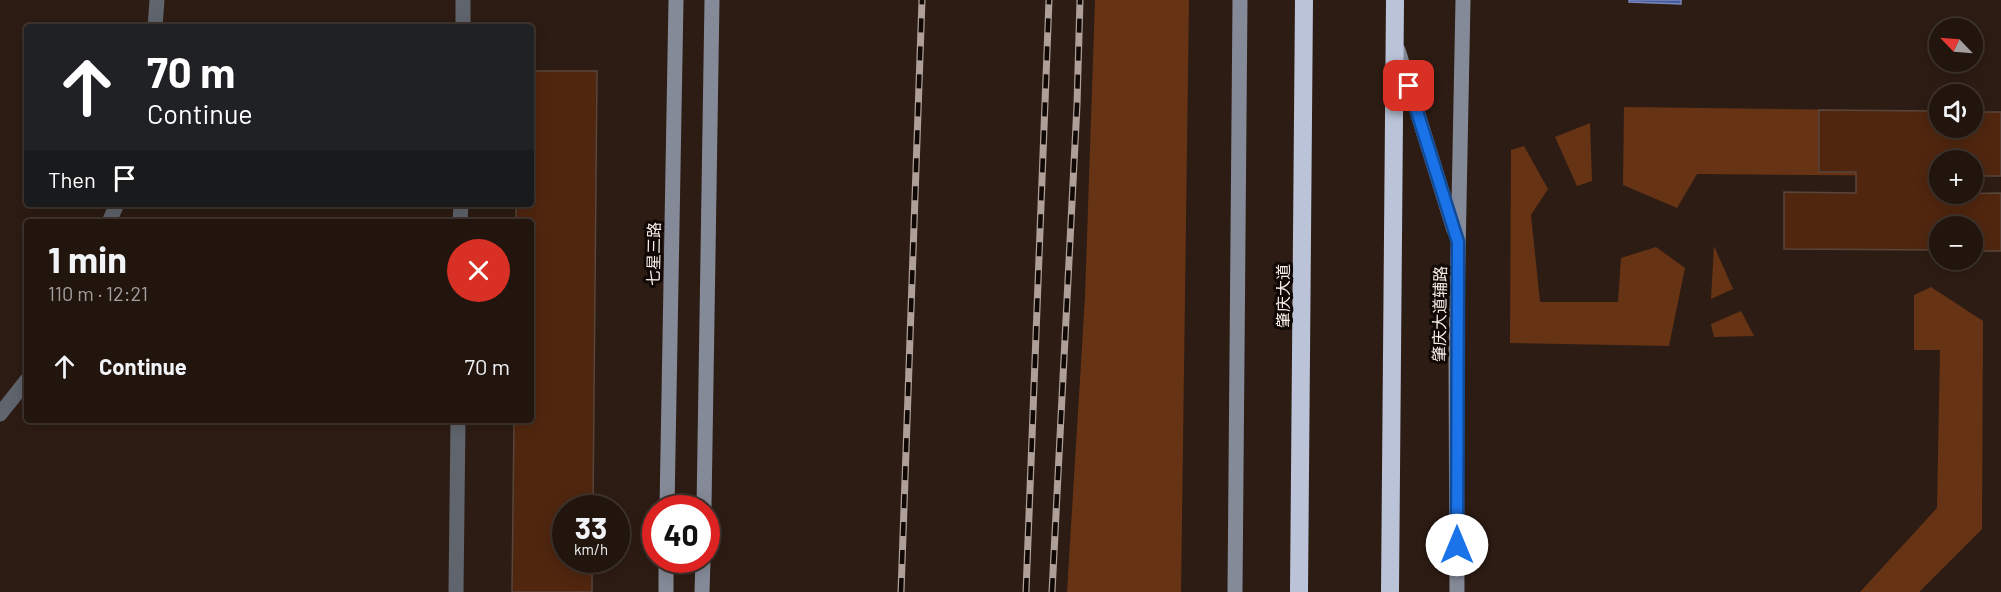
<!DOCTYPE html>
<html lang="en">
<head>
<meta charset="utf-8">
<style>
  body { margin:0; font-family:Barlow,"Noto Sans SC",sans-serif; background:#2a1e17; color:#f1f3f6; height:100vh; display:flex; flex-direction:column; font-size:22px; white-space:nowrap }
  * { box-sizing:border-box; margin:0 }
  p { font-size:20px; color:#a29f9e }
  .icon { flex:none; width:33px; height:33px; fill:none; stroke:currentColor; stroke-width:2; stroke-linecap:round; stroke-linejoin:round }
  .map { position:relative; flex:1; overflow:hidden }
  .details { position:absolute; left:24px; top:219px; width:510px; height:204px; display:flex; flex-direction:column; background:#22150e; border-radius:6px; box-shadow:0 3px 15px #0003,0 0 0 2px #3f342e }
  .details>* { flex:none }
  .banner { position:absolute; left:24px; top:24px; width:510px; height:183px; border-radius:6px; box-shadow:0 3px 15px #0003,0 0 0 2px #3f342e; background:#202124; color:#fff; overflow:hidden }
  .needle { width:39px; rotate:295deg }
  .buttons { position:absolute; left:1929px; top:18px; display:grid; gap:12px }
  .buttons a { display:grid; place-items:center; width:54px; height:54px; border-radius:50%; background:#22150e; box-shadow:0 3px 15px #0003,0 0 0 2px #3f342e; font-size:30px }
  .speed { position:absolute; left:552px; top:495px; display:flex; gap:12px; font-size:30px; font-weight:700; text-align:center }
  .speed>* { display:grid; place-content:center; width:78px; height:78px; border-radius:50%; background:#22150e; box-shadow:0 3px 15px #0003,0 0 0 2px #3f342e; line-height:1 }
  .speed small { font-size:15px; font-weight:400 }
  .speed .limit { border:9px solid #d22; background:#fff; color:#111 }
  .pin { position:absolute; display:grid; place-items:center; width:51px; height:51px; color:#fff; margin:-26px; border-radius:12px; box-shadow:0 3px 9px #0006 }
  .me { position:absolute; width:66px; margin:-33px; rotate:0deg; stroke-linejoin:round; filter:drop-shadow(0 0 4px #0008) }
  .turn { display:flex; align-items:center; gap:21px; height:126px; padding:0 24px; font-size:27px }
  .turn .icon { width:78px; height:78px; stroke-width:2.5 }
  .turn b { display:block; font-size:42px; line-height:51px }
  .then { display:flex; align-items:center; height:57px; padding:0 24px; background:#0003; gap:12px; font-size:22px }
  .round { display:grid; place-items:center; flex:none; width:63px; height:63px; border-radius:32px; background:#2a1e17 }
  .summary { display:flex; align-items:center; justify-content:space-between; height:102px; padding:0 24px }
  h1 { font-size:36px; font-weight:700; line-height:45px }
  ul { padding:0; list-style:none }
  li { display:flex; align-items:center; gap:18px; height:90px; padding:0 24px }
  li div { flex:1 }
  li b { display:block; font-size:22px }
  li em { font-style:normal }
  .map>svg:first-child { display:block }
  .green { fill:#673315 }
  .water { fill:#435ba3; stroke:#7a87b8; stroke-width:1.5 }
  .building { fill:#50260f; stroke:#58453b; stroke-width:1.5 }
  .lines { fill:none; stroke-linecap:round; stroke-linejoin:round }
  .street { stroke:#60646c; stroke-width:15 }
  .secondary { stroke:#858a98; stroke-width:15 }
  .highway { stroke:#bac3d8; stroke-width:18 }
  .rail-casing { stroke:#aea098; stroke-width:7 }
  .rail { stroke:#100805; stroke-width:4.5; stroke-dasharray:14; stroke-linecap:butt }
  .route-casing { stroke:#114b97; stroke-width:15 }
  .route { stroke:#1a73e8; stroke-width:10 }
  .labels { text-anchor:middle; dominant-baseline:central; stroke-width:6; stroke-linejoin:round; paint-order:stroke }
  .street-label { font-size:16px; fill:#fbefe9; stroke:#100805 }
</style>
</head>
<body>
<div class="map">
<svg width="2001" height="592" viewBox="0 0 2001 592">
  <rect width="100%" height="100%" fill="#2d1c13"/>
  <g class="green">
    <polygon points="1095,0 1189,0 1181,592 1067,592 1085,297"/>
    <polygon points="1624,107 1939,111 1940,128 1972,128 1973,112 2001,112 2001,176 1973,176 1972,160 1940,160 1939,176 1697,174 1677,208 1623,185"/>
    <polygon points="1590,123 1592,181 1577,186 1555,137"/>
    <polygon points="1524,146 1548,189 1531,215 1540,302 1618,302 1621,258 1656,247 1685,268 1669,346 1510,343 1511,150"/>
    <polygon points="1714,246 1733,289 1711,299"/>
    <polygon points="1931,287 1983,321 1982,529 1919,592 1860,592 1937,508 1940,350 1914,350 1914,295"/>
    <polygon points="1741,311 1754,336 1714,337 1711,324"/>
  </g>
  <polygon class="water" points="1629,0 1681,0 1681,4 1629,2"/>
  <g class="building">
    <polygon points="531,71 597,71 593,508 566,508 566,560 592,560 592,592 512,592 514,420 531,420 531,222 516,222 516,204 531,204"/>
    <polygon points="1819,110 1940,111 1940,128 1972,128 1972,112 2001,112 2001,176 1972,176 1972,160 1940,160 1940,194 2001,193 2001,251 1972,251 1972,226 1940,226 1940,250 1784,249 1784,192 1856,193 1856,172 1819,172"/>
  </g>
  <g class="lines">
    <g class="street">
      <polyline points="155,27 157,0"/>
      <polyline points="463,27 463,0"/>
      <polyline points="109,222 117,204"/>
      <polyline points="460,222 461,204"/>
      <polyline points="0,414 27,380"/>
      <polyline points="456,592 458,420"/>
    </g>
    <g class="secondary">
      <polyline points="1398,50 1454,230"/>
      <polyline points="667,508 676,0"/>
      <polyline points="704,508 712,0"/>
      <polyline points="666,592 666,560"/>
      <polyline points="702,592 703,560"/>
      <polyline points="1235,592 1240,0"/>
      <polyline points="1457,592 1456,356 1463,0"/>
    </g>
    <g class="highway">
      <polyline points="1299,592 1304,0"/>
      <polyline points="1390,592 1395,0"/>
    </g>
    <g class="rail-casing">
      <g id="rail">
        <polyline points="901,592 922,0"/>
        <polyline points="1026,592 1049,0"/>
        <polyline points="1052,592 1077,105 1080,0"/>
      </g>
    </g>
    <use href="#rail" class="rail"/>
  </g>
  <g class="lines">
    <g class="route-casing">
      <polyline id="route" points="1409,86 1458,242 1457,545"/>
    </g>
    <use href="#route" class="route"/>
  </g>
  <g class="labels">
    <g class="street-label">
      <text transform="translate(653 254) rotate(-89)">七星三路</text>
      <text transform="translate(1282 296) rotate(-90)">肇庆大道</text>
      <text transform="translate(1439 314) rotate(-89)">肇庆大道辅路</text>
    </g>
  </g>
</svg>
<div class="buttons">
<a><svg class="needle" viewBox="-14 -14 28 28"><path d="M0-13l5 13h-10z" fill="#e53935"/><path d="M0 13l5-13h-10z" fill="#a29f9e"/></svg></a>
<a><svg class="icon" aria-label="sound" viewBox="0 0 24 24"><path d="M4 9h4l5-4v14l-5-4H4zM17 9q2 3 0 6"/></svg></a>
<a>+</a>
<a>−</a>
</div>
<div class="speed"><div>33<small>km/h</small></div><div class="limit">40</div></div>
<div class="pin" style="left:1409px;top:86px;background:#d93025"><svg class="icon" aria-label="arrive" viewBox="0 0 24 24"><path d="M6 21V4h12l-3 4 3 4H6"/></svg></div>
<svg class="me" style="left:1457px;top:545px" viewBox="-20 -20 40 40"><circle r="19" fill="#fff"/><path d="M0-13L10 11 0 6-10 11z" fill="#1a73e8"/></svg>
<div class="banner">
<div class="turn"><svg class="icon" aria-label="ahead" viewBox="0 0 24 24"><path d="M12 20V5M6 11l6-6 6 6"/></svg><div><b>70 m</b>Continue</div></div>
<div class="then">Then<svg class="icon" aria-label="arrive" viewBox="0 0 24 24"><path d="M6 21V4h12l-3 4 3 4H6"/></svg></div>
</div>
<section class="details">
<div class="summary"><div><h1>1 min</h1><p>110 m · 12:21</p></div><a class="round" style="background:#d93025;color:#fff"><svg class="icon" aria-label="close" viewBox="0 0 24 24"><path d="M6 6l12 12M18 6L6 18"/></svg></a></div>
<ul>
<li><svg class="icon" aria-label="ahead" viewBox="0 0 24 24"><path d="M12 20V5M6 11l6-6 6 6"/></svg><div><b>Continue</b></div><em>70 m</em></li>
</ul>
</section>
</div>
</body>
</html>
